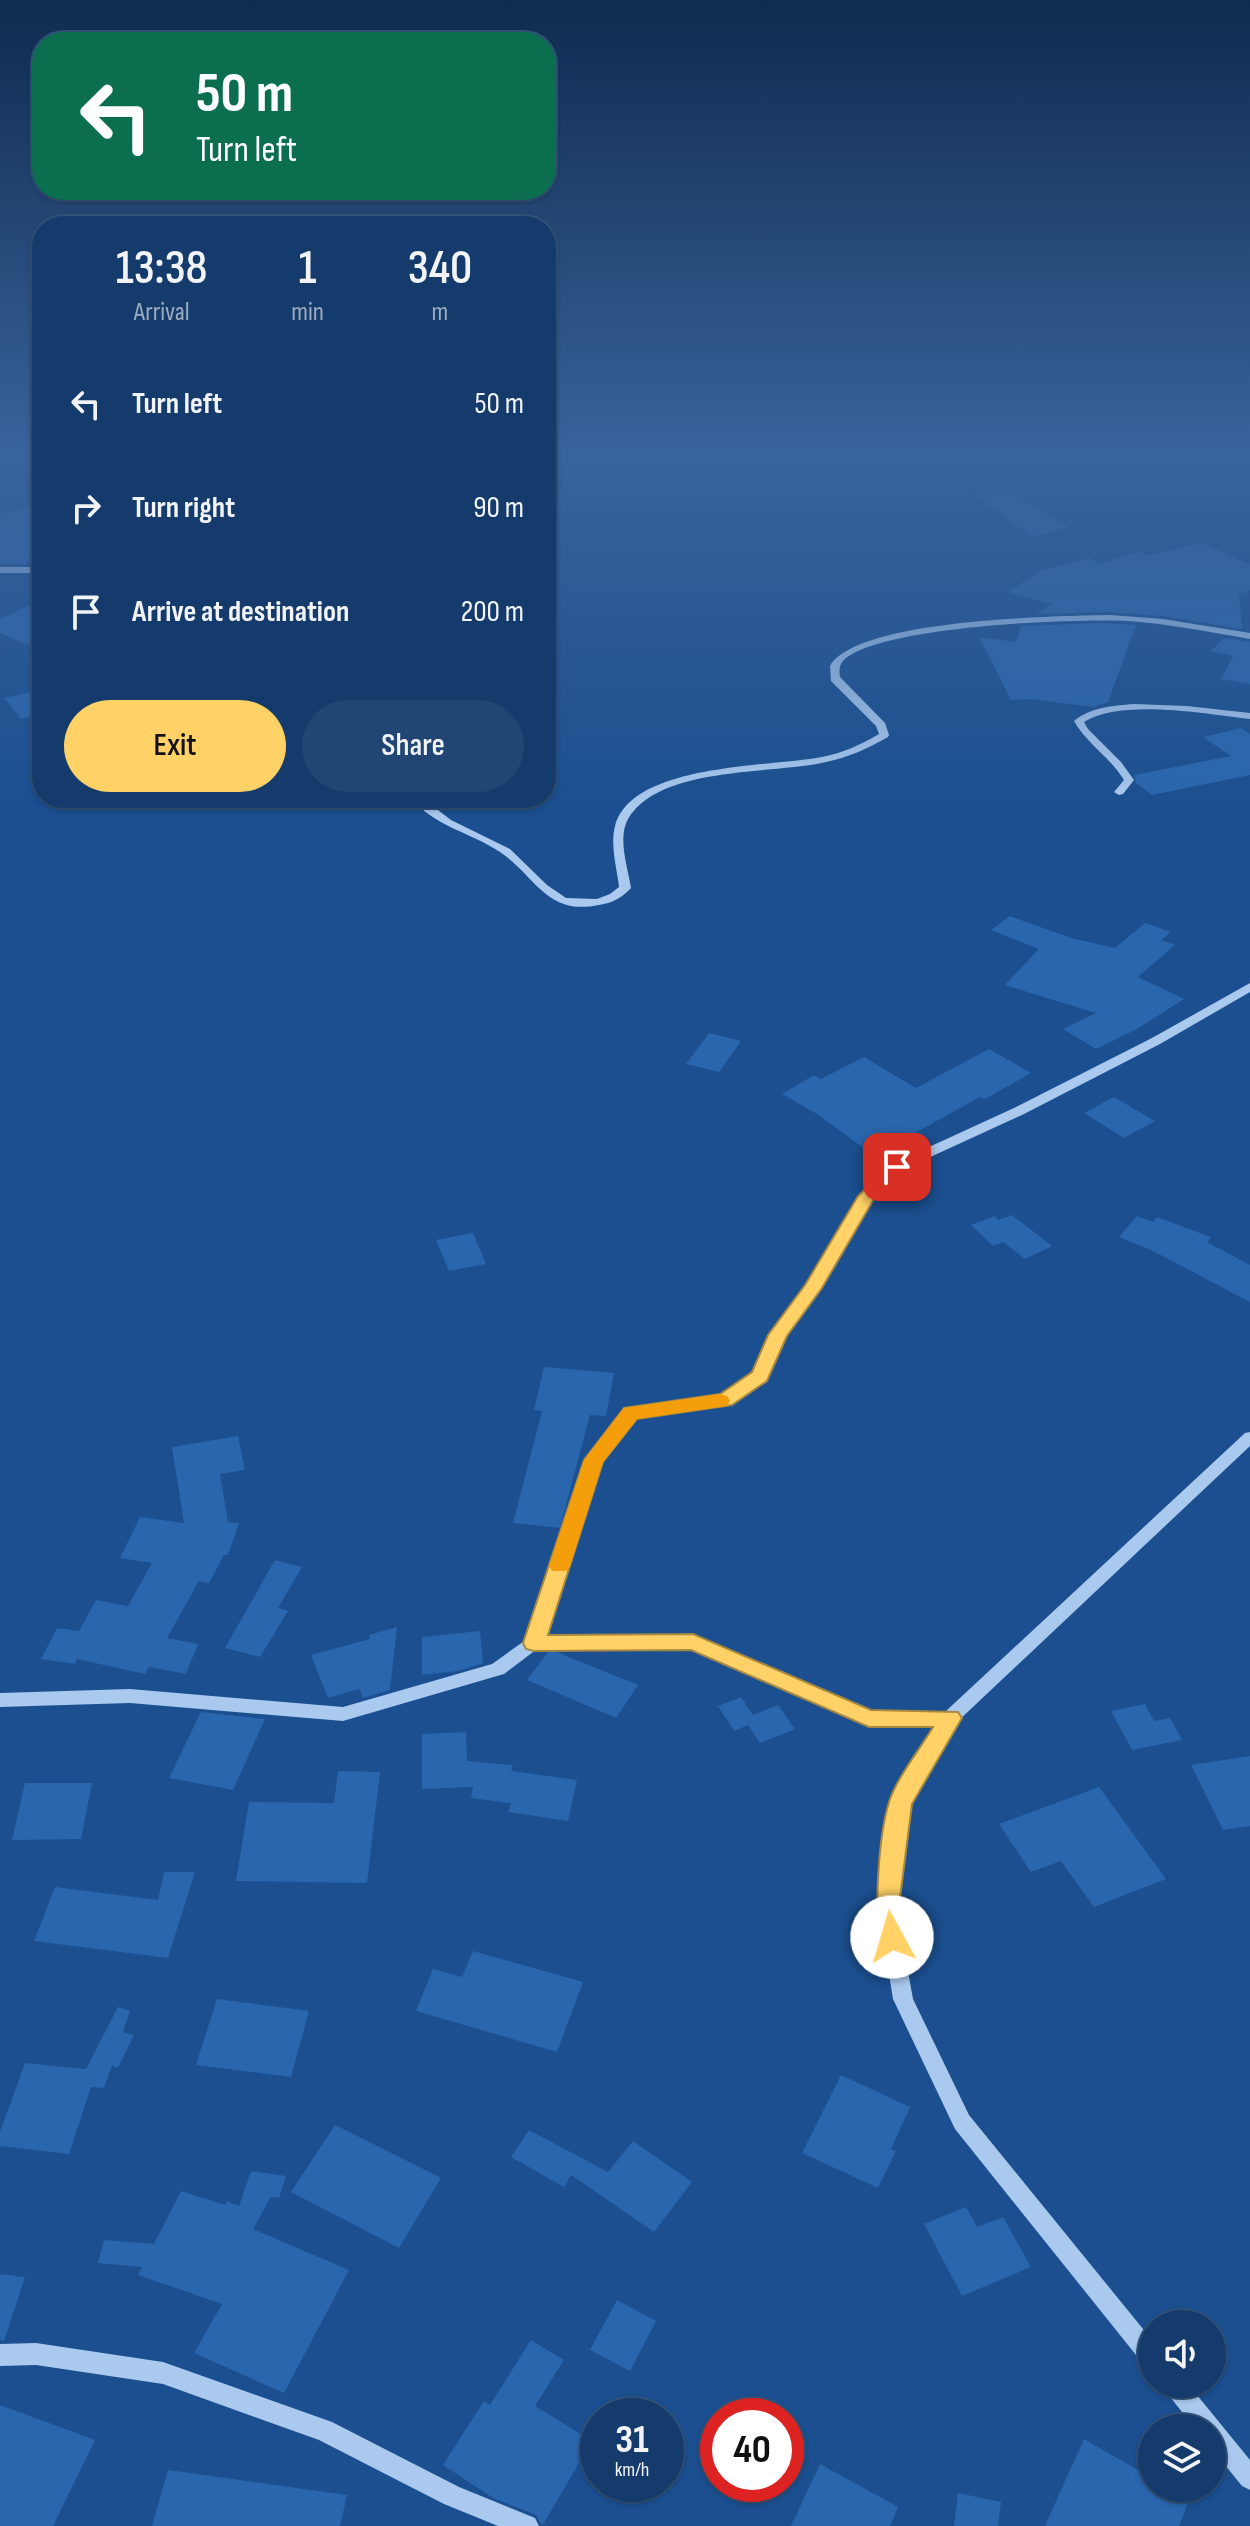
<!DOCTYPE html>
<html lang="en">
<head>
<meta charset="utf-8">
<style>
  body { margin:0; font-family:"Sofia Sans Condensed",sans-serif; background:#214673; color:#f1f3f6; height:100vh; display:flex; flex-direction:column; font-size:30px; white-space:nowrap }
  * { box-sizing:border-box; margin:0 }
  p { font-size:26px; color:#9dadc1 }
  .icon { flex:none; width:44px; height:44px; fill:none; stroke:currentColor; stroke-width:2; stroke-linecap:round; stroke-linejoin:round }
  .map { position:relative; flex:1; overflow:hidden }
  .side { position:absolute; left:32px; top:216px; width:524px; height:592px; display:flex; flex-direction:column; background:#143b6b; border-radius:32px; box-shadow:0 2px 6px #0004,0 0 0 2px #33557e }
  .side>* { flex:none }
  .top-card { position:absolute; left:32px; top:32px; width:524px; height:168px; border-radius:32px; box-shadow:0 2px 6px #0004,0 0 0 2px #33557e; background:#0b6e4f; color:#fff; overflow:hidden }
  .fabs { position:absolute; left:1138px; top:2310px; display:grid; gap:16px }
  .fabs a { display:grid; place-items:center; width:88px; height:88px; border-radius:50%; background:#143b6b; box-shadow:0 2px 6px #0004,0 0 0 2px #33557e; font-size:40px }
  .speed { position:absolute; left:580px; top:2398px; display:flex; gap:16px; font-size:40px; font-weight:700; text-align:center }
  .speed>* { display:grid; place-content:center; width:104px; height:104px; border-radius:50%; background:#143b6b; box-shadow:0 2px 6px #0004,0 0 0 2px #33557e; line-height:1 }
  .speed small { font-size:20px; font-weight:400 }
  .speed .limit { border:12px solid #d22; background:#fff; color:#111 }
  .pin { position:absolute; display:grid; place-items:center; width:68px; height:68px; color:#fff; margin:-34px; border-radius:16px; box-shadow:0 4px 12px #0006 }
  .me { position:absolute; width:88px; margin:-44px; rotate:354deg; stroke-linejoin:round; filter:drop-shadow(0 0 6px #0008) }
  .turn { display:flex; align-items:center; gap:28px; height:168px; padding:0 32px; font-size:36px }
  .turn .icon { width:104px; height:104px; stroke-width:2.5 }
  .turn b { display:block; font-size:56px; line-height:68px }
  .eta { display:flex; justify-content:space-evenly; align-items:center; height:136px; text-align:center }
  .eta b { font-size:48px; font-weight:600; line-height:56px }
  .action { display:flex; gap:16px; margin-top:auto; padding:16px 32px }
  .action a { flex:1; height:92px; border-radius:48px; background:#ffd166; color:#111; font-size:32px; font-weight:600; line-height:92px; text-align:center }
  .action a+a { background:#214673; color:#f1f3f6 }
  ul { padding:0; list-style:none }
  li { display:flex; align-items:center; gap:24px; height:104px; padding:0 32px }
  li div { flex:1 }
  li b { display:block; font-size:30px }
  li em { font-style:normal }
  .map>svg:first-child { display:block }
  .building { fill:#2a66ad }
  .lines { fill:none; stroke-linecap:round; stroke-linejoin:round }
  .minor { fill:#a9c9ee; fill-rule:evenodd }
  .route { fill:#ffd166; stroke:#a68842; stroke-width:2 }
  .slow { fill:#f59e0b }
</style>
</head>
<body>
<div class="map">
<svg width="1250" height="2526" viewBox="0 0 1250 2526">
  <rect width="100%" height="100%" fill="#1b4f8f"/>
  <g class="building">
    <polygon points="1001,487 1069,527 1033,537 971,493"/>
    <polygon points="42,502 42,545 32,548 27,564 0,564 0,514"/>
    <polygon points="1203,543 1250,565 1250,590 1239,594 1242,629 1163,616 1110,612 1036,614 1052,604 1008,592 1042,570 1090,558 1099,564 1139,552 1148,555"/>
    <polygon points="42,599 42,651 0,633 0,619"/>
    <polygon points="1102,623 1136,625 1108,702 1093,707 1032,699 1011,700 979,637 1016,642 1021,626"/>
    <polygon points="1224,638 1250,642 1250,684 1221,679 1233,656 1211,651"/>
    <polygon points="35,691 42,699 42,714 21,719 4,698"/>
    <polygon points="1241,728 1250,734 1250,775 1152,795 1136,783 1134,775 1231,756 1203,737"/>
    <polygon points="1010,916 1071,938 1115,948 1145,923 1171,932 1161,940 1175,945 1138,977 1184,999 1137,1029 1096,1049 1063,1029 1096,1013 1005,985 1039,949 991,930"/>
    <polygon points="709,1033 741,1041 719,1072 686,1064"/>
    <polygon points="989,1049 1031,1073 985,1099 980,1097 906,1138 920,1148 887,1165 817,1114 782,1094 814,1075 821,1079 864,1057 916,1088"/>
    <polygon points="1114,1097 1155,1121 1124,1138 1084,1113"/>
    <polygon points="1012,1215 1052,1246 1025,1259 1003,1242 993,1246 971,1225 995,1216 998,1220"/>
    <polygon points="1137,1216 1153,1222 1157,1217 1211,1237 1207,1242 1250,1265 1250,1302 1153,1251 1119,1237"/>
    <polygon points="473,1233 486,1264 449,1271 436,1240"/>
    <polygon points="544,1367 614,1373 606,1416 590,1415 560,1528 513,1523 542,1411 534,1410"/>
    <polygon points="238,1436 245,1470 220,1474 228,1522 239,1523 228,1555 224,1555 209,1583 199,1581 167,1638 198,1644 186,1674 149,1667 145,1674 77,1659 75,1664 41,1659 57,1628 79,1631 96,1600 128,1606 152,1563 120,1558 140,1517 184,1523 172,1447"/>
    <polygon points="275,1560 302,1567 278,1608 288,1611 260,1657 225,1648"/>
    <polygon points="397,1627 390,1690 363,1698 359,1689 328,1698 311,1655 370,1639 369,1635"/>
    <polygon points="480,1631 483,1663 458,1671 422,1675 422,1637"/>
    <polygon points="548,1652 556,1652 638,1685 616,1718 527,1680"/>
    <polygon points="741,1697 753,1715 778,1705 795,1729 760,1743 748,1725 734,1731 718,1706"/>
    <polygon points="1145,1704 1154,1721 1170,1718 1182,1740 1132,1750 1111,1711"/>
    <polygon points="201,1712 265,1719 233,1790 169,1778"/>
    <polygon points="466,1732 467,1761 513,1765 511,1771 577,1780 568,1821 508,1812 511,1803 471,1798 473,1787 422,1789 422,1734"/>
    <polygon points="1250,1756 1250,1826 1223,1830 1191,1765"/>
    <polygon points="338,1771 380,1772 367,1883 236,1881 249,1802 334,1803"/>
    <polygon points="25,1783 92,1783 81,1839 12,1840"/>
    <polygon points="1099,1787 1166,1879 1094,1907 1061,1861 1031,1872 999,1824"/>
    <polygon points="164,1872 195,1872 168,1958 34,1941 55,1887 158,1900"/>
    <polygon points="473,1951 583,1982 557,2052 416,2011 433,1969 462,1977"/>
    <polygon points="217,1999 309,2011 291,2077 196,2065"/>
    <polygon points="118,2007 130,2011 123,2032 134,2035 118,2068 112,2066 104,2088 91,2087 69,2154 0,2146 0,2132 25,2063 86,2069"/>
    <polygon points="841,2075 910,2107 891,2149 896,2151 878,2188 802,2153"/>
    <polygon points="335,2125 441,2178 399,2248 291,2192"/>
    <polygon points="529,2130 608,2172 633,2141 692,2182 654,2232 571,2175 564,2187 511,2157"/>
    <polygon points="251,2171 286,2176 279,2198 271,2197 253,2229 349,2270 284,2393 194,2353 222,2304 138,2275 142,2267 98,2263 104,2240 154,2244 181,2191 225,2205 227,2201 239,2206"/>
    <polygon points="966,2207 977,2227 1003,2217 1031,2267 962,2296 924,2224"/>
    <polygon points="0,2274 25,2277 4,2341 0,2340"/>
    <polygon points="617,2300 656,2321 630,2371 590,2350"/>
    <polygon points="531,2340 564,2360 535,2406 592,2441 542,2526 536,2515 493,2498 443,2465 484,2401 490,2405"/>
    <polygon points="0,2405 95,2440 53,2526 0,2526"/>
    <polygon points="1084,2439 1152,2478 1152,2488 1169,2488 1189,2500 1179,2526 1045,2526"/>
    <polygon points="820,2464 898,2507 890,2526 791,2526"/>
    <polygon points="168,2470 347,2495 340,2526 152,2526"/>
    <polygon points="958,2493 1001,2502 998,2526 954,2526"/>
  </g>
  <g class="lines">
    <g class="minor">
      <rect x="0" y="567" width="42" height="6"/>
      <path d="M 1110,615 L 1163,619 L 1250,633 L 1250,639 C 1210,632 1169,624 1128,621 C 1076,618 879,626 844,660 C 839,665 839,670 840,677 L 885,723 L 889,735 L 888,737 C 867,749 849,757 826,762 C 771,775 657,765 627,821 C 618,840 628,869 631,888 C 622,898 612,903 599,905 C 546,916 536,876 500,852 C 470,832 435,827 411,798 L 422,798 L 451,820 L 510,849 L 547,885 L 566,898 L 597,899 L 610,894 L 619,887 C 617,868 610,846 615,826 C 632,763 770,767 822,757 C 843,753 860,745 879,734 L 876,726 L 831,681 L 830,666 C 857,619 1056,616 1110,615 Z"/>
      <path d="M 1134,704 L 1187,706 L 1250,713 L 1250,719 C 1207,714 1121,698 1084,722 L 1088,729 L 1121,762 L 1134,780 L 1123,794 L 1119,795 L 1114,792 L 1124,780 C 1110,757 1087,744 1074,721 C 1091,707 1112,706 1134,704 Z"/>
      <polygon points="1250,983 1250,992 1160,1044 1024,1114 902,1170 872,1199 843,1244 820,1288 785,1336 765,1380 730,1404 636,1417 601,1462 545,1637 693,1636 871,1712 946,1711 1245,1433 1250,1432 1250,1446 956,1723 909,1804 896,1906 913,1999 969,2115 1152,2340 1152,2368 1144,2365 955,2129 893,1999 878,1906 891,1803 937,1725 869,1726 691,1648 537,1649 504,1674 343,1721 130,1703 0,1707 0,1693 130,1689 343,1707 492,1664 527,1639 586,1460 626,1409 721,1395 754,1373 771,1335 807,1287 829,1244 860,1196 892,1164 1014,1108 1152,1038"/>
      <polygon points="36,2343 163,2362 332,2422 459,2487 535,2518 539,2526 498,2526 444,2504 319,2440 163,2384 36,2365 0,2366 0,2344"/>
      <polygon points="1163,2384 1188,2384 1250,2460 1250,2490 1242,2486 1212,2449 1212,2428 1195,2428 1166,2392"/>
    </g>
  </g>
  <linearGradient id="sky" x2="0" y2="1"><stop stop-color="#0f2b4f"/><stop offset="0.56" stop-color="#39639b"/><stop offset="1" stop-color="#39639b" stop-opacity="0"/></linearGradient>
  <rect width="1250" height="806" fill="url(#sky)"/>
  <path class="route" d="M 897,1162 L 906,1167 L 874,1199 L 822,1288 L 787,1336 L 767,1381 L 732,1405 L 637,1419 L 603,1462 L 548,1635 L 693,1634 L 871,1710 L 958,1712 L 962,1718 L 912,1804 L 899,1906 L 905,1937 L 901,1944 L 892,1947 L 884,1944 C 871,1918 880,1831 889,1802 C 896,1779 920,1749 933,1727 L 869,1727 L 691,1650 L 534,1651 L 526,1649 L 523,1643 L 584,1460 L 624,1408 L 720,1394 L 752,1372 L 768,1335 L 805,1285 L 858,1196 L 891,1163 Z"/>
  <polygon class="slow" points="720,1394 727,1396 730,1401 727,1406 637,1419 603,1462 570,1566 567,1571 552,1571 549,1566 584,1460 624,1408"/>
</svg>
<div class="fabs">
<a><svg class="icon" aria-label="sound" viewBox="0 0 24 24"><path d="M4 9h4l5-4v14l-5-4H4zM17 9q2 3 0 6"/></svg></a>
<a><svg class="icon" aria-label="layers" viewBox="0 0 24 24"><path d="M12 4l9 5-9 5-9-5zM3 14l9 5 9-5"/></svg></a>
</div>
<div class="speed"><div>31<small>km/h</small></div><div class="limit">40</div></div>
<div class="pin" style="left:897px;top:1167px;background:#d93025"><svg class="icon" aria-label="arrive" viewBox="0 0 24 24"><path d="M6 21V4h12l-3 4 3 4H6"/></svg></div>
<svg class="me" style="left:892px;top:1937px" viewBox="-20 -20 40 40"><circle r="19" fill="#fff"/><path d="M0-13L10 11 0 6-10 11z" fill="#ffd166"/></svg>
<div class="top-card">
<div class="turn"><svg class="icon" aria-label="left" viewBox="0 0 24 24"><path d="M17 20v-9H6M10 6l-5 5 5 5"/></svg><div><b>50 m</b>Turn left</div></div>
</div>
<section class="side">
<div class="eta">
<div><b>13:38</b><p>Arrival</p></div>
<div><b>1</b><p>min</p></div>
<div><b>340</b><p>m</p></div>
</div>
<ul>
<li><svg class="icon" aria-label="left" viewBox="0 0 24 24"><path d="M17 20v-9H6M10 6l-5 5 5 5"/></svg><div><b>Turn left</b></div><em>50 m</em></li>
<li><svg class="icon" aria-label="right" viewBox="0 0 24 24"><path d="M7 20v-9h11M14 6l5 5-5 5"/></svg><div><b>Turn right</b></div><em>90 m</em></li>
<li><svg class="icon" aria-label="arrive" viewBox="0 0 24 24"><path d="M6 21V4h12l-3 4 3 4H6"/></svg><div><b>Arrive at destination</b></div><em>200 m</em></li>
</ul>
<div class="action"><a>Exit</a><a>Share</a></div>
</section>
</div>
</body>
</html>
